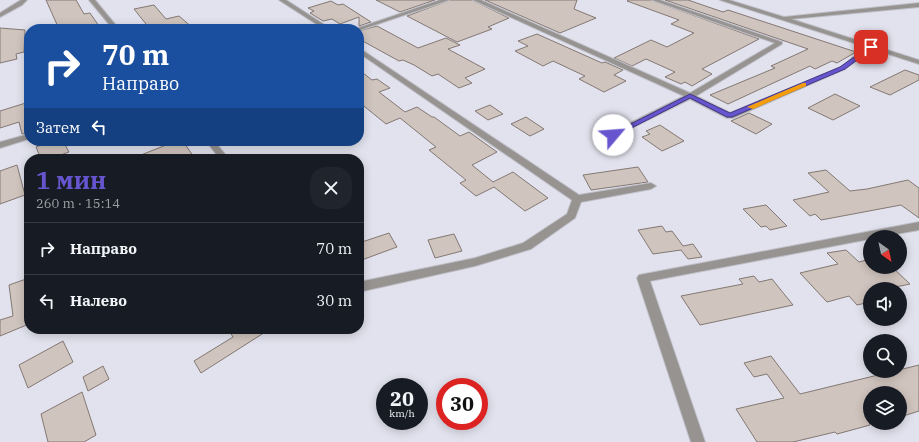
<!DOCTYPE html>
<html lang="ru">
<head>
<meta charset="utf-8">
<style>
  body { margin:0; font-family:"IBM Plex Serif",serif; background:#20242c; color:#f1f3f6; height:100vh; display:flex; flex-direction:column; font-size:15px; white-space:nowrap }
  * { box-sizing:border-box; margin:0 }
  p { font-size:13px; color:#9ea1a6 }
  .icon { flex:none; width:22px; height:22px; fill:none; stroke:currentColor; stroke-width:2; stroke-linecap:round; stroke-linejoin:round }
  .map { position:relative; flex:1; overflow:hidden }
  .side { position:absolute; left:24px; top:154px; width:340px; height:180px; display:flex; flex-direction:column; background:#171b24; border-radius:16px; box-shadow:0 2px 10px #0003 }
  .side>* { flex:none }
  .top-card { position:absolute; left:24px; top:24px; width:340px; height:122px; border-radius:16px; box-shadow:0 2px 10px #0003; background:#1a4fa0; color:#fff; overflow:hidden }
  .needle { width:26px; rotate:147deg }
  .buttons { position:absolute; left:863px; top:230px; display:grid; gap:8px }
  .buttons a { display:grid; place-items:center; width:44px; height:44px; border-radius:50%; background:#171b24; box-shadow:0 2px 10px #0003; font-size:20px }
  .speed { position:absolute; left:376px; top:378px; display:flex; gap:8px; font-size:20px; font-weight:700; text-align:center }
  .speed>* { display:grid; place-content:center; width:52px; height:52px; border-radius:50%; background:#171b24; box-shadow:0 2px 10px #0003; line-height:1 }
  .speed small { font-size:10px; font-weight:400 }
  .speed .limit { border:6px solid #d22; background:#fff; color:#111 }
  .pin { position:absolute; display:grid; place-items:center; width:34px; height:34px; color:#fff; margin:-17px; border-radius:8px; box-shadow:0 2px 6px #0006 }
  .me { position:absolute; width:44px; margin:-22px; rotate:63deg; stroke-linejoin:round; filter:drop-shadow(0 0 3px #0008) }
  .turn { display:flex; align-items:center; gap:14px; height:84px; padding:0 12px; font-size:18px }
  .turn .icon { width:52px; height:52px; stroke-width:2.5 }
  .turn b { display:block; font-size:28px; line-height:34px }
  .then { display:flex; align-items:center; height:38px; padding:0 12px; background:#0003; gap:8px; font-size:15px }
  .round { display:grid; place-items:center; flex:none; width:42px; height:42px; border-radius:16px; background:#20242c }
  .head { display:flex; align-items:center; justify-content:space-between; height:68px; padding:0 12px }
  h1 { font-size:24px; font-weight:700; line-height:30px; color:#6655ce }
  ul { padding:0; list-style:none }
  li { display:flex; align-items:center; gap:12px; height:52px; padding:0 12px; border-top:1px solid #363941 }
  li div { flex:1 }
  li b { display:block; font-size:15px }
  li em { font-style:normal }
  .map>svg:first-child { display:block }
  .building { fill:#d0c4be; stroke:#837873 }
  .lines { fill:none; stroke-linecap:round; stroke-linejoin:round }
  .minor-casing { stroke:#bfc0c9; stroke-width:2 }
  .minor { fill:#979390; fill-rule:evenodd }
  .route { fill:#6655ce; stroke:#423786 }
  .slow { fill:#f59e0b }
</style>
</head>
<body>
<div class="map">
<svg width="919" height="442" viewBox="0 0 919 442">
  <rect width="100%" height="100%" fill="#e1e2ed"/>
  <g class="building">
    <polygon points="46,0 76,0 84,14 90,13 101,29 59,29"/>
    <polygon points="376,0 435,0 400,12"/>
    <polygon points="450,0 472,0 509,18 488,27 492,29 457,42 407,16"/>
    <polygon points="485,0 577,0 574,9 596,18 560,33"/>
    <polygon points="628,0 651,0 759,39 702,69 712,74 692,86 685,82 681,84 665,77 675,72 646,59 632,66 614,58 651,40 667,47 694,33 671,24 679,20 627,1"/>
    <polygon points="665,0 688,0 723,12 728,10 856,52 837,63 832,61 815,69 810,66 728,104 710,95 775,68 771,66 808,49"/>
    <polygon points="331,1 338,5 343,4 371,22 359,26 359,17 340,24 332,19 323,21 310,13 314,11 308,8"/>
    <polygon points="154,5 166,19 179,16 194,29 146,29 146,24 134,9"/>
    <polygon points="377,26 418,48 446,38 460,45 448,49 485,69 465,78 472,83 459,88 438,74 432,76 414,65 403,60 399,61 359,39 359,31"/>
    <polygon points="0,28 25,30 24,52 16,54 17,59 0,63"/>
    <polygon points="537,34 602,63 605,62 623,70 614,75 626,81 604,92 579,79 585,76 553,61 543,66 515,51 528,46 518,41"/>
    <polygon points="359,70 372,80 377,79 390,88 379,92 405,112 417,107 432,117 434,117 460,136 469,132 497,152 472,165 493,182 513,172 548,198 525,211 494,187 476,196 460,183 466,180 429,150 436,147 400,118 386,124 359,102"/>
    <polygon points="905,70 919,75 919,80 890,95 870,87"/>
    <polygon points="835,94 860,106 833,120 808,108"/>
    <polygon points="29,102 29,133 22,134 19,122 0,128 0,111"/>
    <polygon points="490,105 503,114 488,120 475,111"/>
    <polygon points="749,113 772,124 756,134 731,121"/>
    <polygon points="526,117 544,129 530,136 511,124"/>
    <polygon points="660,125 684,141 662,151 642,137 650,134 646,131"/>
    <polygon points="52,141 63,141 69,152 50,159 41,159 36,147"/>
    <polygon points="176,141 183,141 195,159 131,159"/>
    <polygon points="17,165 25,195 0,204 0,171"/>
    <polygon points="638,167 648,182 591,190 583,175"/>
    <polygon points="826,170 850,191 867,189 908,180 919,188 919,218 901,205 821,220 815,214 810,216 793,200 829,192 808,173"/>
    <polygon points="766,205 787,226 770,230 766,226 761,227 743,209"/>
    <polygon points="662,226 666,232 672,231 683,246 693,244 702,257 688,259 681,250 653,254 638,230"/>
    <polygon points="389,233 397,247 359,261 359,243"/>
    <polygon points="454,234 462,251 435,258 428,240"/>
    <polygon points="846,250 859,262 870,259 870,267 892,267 910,284 886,289 870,289 870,302 857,305 849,296 827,302 800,273 838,264 827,253"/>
    <polygon points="754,276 759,282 772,279 793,305 700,325 681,296 743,284 739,279"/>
    <polygon points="29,278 29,324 0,336 0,320 13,316 9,285"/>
    <polygon points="228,329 270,329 201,373 194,361 233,337"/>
    <polygon points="63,341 73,362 28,388 19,365"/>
    <polygon points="771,356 800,394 919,365 919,411 900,417 900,393 870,393 870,425 837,434 835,432 793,442 757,442 736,409 784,398 767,374 754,377 744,363"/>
    <polygon points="103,366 109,379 88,391 83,377"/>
    <polygon points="82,392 96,435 84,442 48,442 41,414"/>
  </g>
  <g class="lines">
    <g class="minor-casing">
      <g id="minor">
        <polygon points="21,0 27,0 22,5 0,17 0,13"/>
        <polygon points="89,0 95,0 119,29 113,29"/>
        <polygon points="279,0 286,0 331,29 324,29"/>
        <polygon points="440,0 449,0 360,30 355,29"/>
        <polygon points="473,0 481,0 690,93 775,43 652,0 660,0 782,42 782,44 696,96 730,113 841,67 866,47 720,0 729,0 784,17 919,3 919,7 791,19 919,60 919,64 872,49 845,69 733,118 727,118 690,99 613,137 610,137 610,133 684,96"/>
        <polygon points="359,48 579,195 651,183 656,186 651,189 581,202 575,218 531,249 475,266 359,292 359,282 475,258 523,243 567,214 572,200 359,53"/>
        <polygon points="29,134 29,139 0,148 0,142"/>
        <polygon points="206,141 214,141 229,159 220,159"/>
        <polygon points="919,222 919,230 880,237 870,237 870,239 650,281 705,442 691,442 637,278 639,275"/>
      </g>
    </g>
    <use href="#minor" class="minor"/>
  </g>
  <polygon class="route" points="871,45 873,46 873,48 845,69 732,117 727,117 690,98 616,136 609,135 690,94 730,113 840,67"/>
  <polygon class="slow" points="803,83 806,83 806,86 753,109 747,107"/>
</svg>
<div class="buttons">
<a><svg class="needle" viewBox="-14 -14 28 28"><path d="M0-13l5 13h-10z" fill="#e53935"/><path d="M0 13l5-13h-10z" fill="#9ea1a6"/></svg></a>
<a><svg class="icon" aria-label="sound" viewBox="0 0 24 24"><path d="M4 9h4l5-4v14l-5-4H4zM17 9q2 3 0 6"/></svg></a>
<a><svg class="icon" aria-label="search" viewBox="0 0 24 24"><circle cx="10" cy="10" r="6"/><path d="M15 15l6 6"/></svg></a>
<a><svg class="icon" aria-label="layers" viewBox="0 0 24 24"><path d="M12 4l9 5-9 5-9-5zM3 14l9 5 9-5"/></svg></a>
</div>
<div class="speed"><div>20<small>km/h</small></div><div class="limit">30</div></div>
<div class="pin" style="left:871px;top:47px;background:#d93025"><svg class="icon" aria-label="arrive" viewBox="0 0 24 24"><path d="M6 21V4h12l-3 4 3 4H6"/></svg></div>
<svg class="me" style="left:613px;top:135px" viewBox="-20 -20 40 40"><circle r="19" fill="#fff"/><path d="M0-13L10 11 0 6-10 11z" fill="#6655ce"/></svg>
<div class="top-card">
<div class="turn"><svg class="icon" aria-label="right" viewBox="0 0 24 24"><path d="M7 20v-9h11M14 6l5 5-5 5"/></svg><div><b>70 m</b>Направо</div></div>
<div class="then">Затем<svg class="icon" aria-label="left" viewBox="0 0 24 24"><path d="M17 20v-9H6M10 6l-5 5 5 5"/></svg></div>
</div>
<section class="side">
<div class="head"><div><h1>1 мин</h1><p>260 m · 15:14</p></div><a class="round"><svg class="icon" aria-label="close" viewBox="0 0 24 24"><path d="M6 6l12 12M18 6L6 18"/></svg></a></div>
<ul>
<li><svg class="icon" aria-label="right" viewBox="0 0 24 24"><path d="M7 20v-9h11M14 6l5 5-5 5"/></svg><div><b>Направо</b></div><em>70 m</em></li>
<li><svg class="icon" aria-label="left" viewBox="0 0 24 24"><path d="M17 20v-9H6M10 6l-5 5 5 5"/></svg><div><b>Налево</b></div><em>30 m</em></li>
</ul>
</section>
</div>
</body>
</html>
